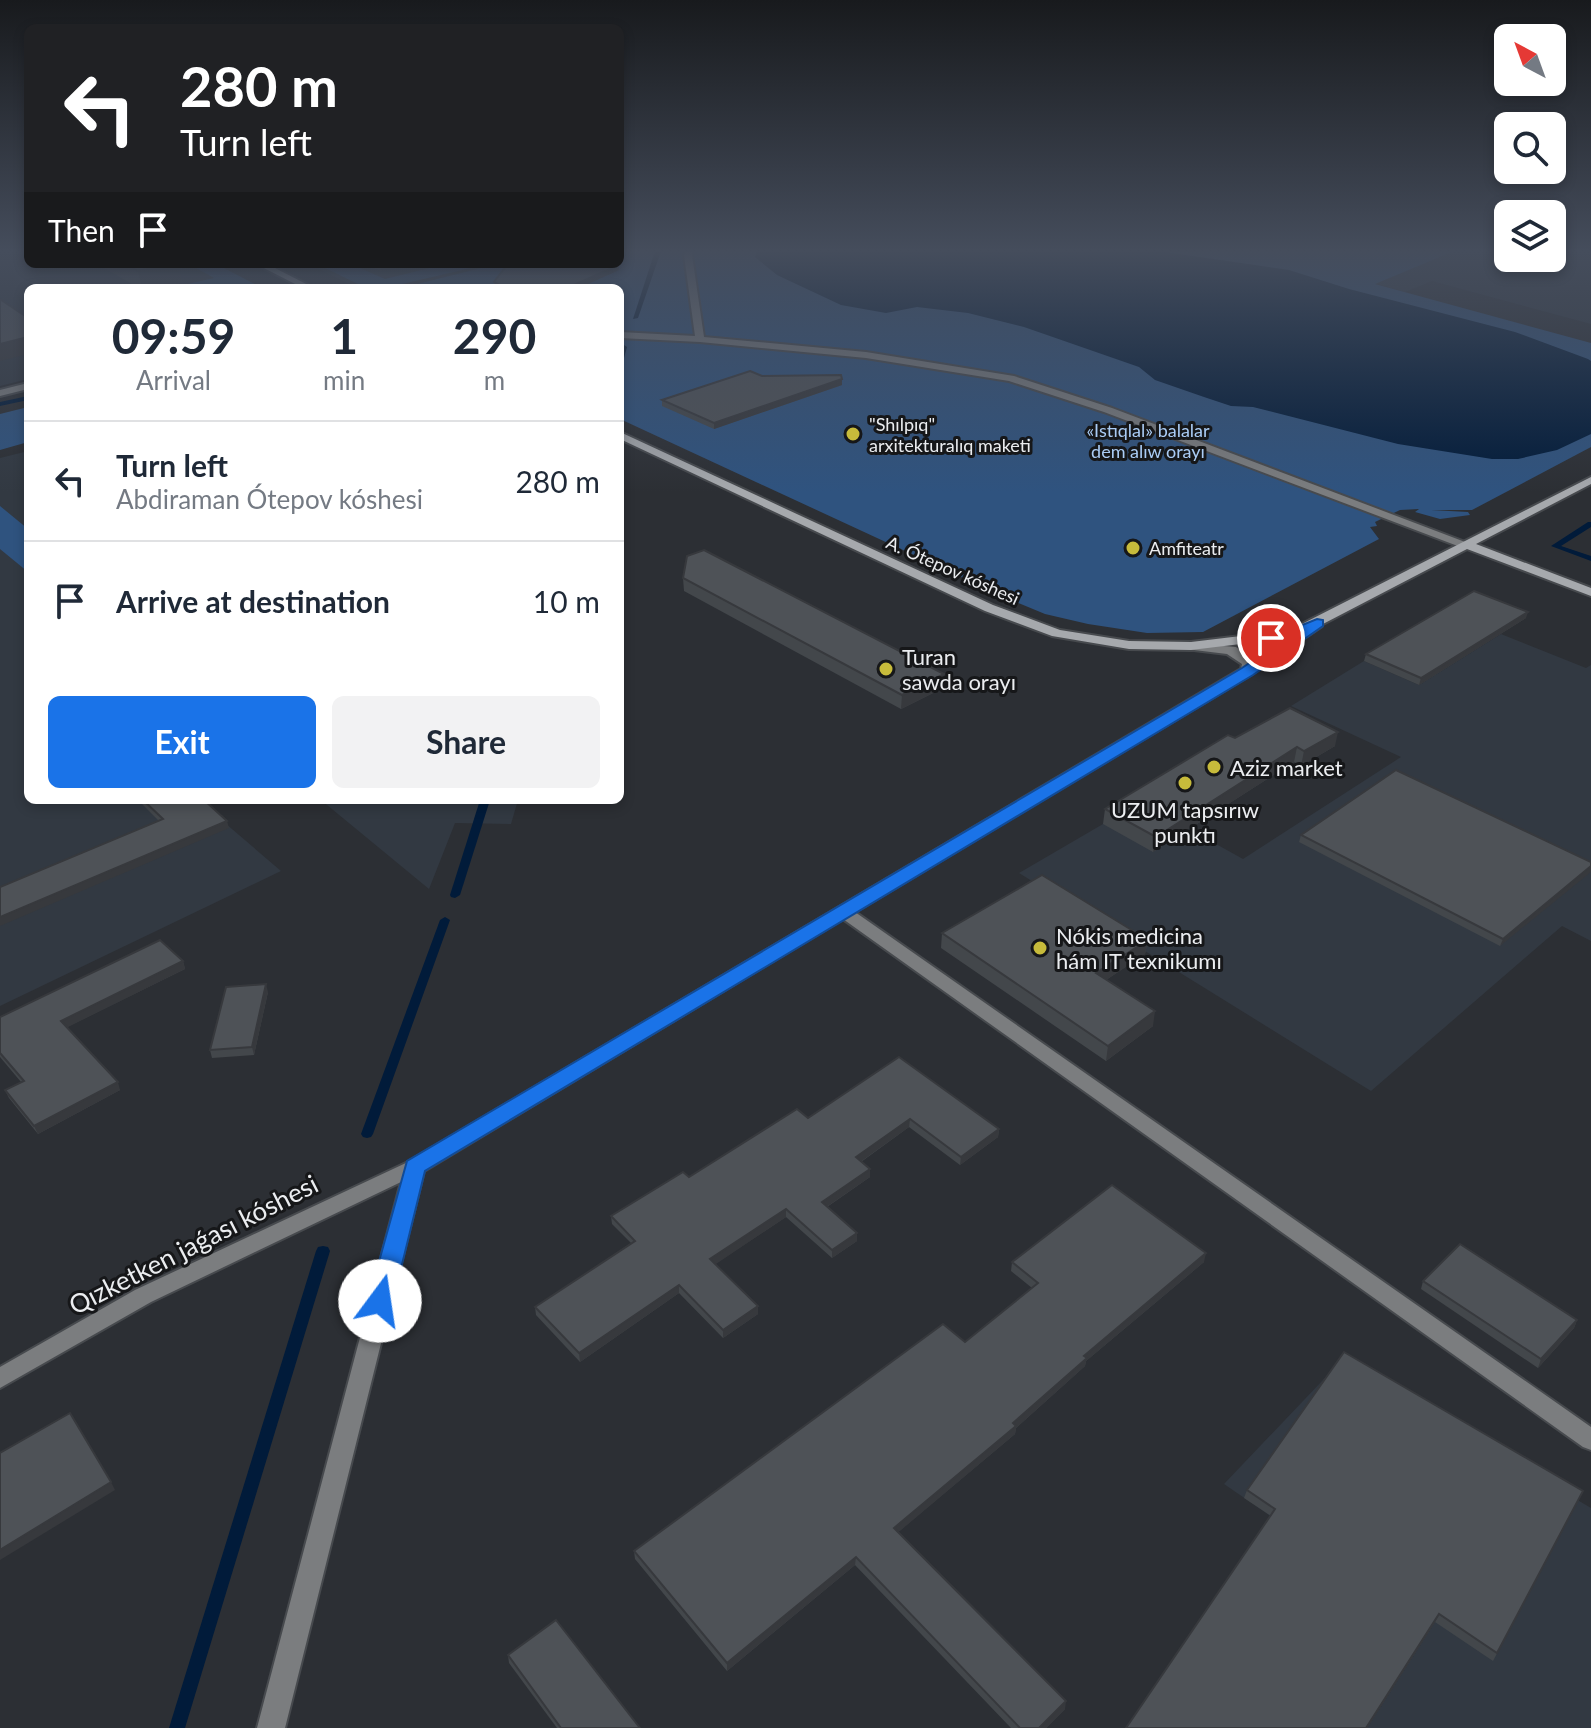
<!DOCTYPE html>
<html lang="en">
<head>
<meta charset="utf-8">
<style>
  body { margin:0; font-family:Lato,sans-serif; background:#f2f2f3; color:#1f2937; height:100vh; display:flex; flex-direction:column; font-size:30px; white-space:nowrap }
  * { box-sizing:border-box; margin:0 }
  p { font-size:26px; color:#747a83 }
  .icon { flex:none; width:44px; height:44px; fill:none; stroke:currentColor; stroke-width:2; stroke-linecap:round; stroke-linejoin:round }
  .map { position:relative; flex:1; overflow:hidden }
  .drawer { position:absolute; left:24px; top:284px; width:600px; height:520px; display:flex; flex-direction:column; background:#fff; border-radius:12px; box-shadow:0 4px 12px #0003 }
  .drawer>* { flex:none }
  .guide { position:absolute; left:24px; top:24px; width:600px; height:244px; border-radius:12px; box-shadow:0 4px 12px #0003; background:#202124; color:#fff; overflow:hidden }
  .needle { width:52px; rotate:319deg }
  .controls { position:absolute; left:1494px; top:24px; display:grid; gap:16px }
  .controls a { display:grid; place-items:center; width:72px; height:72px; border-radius:12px; background:#fff; box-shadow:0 4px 12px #0003; font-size:40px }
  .pin { position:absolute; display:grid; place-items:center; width:68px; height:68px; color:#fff; margin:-34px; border:4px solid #fff; border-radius:50%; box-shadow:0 2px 8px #0007 }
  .me { position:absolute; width:88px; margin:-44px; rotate:14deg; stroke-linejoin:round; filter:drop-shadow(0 0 6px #0008) }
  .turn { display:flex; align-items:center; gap:28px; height:168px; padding:0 24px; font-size:36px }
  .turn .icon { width:104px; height:104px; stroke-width:2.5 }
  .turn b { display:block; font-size:56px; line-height:68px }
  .then { display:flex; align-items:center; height:76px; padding:0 24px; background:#0003; gap:16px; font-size:30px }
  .eta { display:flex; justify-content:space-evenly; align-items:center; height:136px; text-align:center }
  .eta b { font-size:48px; font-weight:700; line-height:56px }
  .primary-button { display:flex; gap:16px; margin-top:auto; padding:16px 24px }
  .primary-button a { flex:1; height:92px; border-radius:12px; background:#1a73e8; color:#fff; font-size:32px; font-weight:700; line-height:92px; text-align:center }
  .primary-button a+a { background:#f2f2f3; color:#1f2937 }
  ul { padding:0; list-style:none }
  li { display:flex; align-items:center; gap:24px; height:120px; padding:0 24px; border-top:2px solid #e0e1e3 }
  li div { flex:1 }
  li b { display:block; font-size:30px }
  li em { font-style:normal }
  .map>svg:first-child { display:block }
  .built { fill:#323942 }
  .green { fill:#2f537f }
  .water { fill:#011b3a }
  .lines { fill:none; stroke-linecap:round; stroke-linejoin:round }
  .stream { fill:#011b3a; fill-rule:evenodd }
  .street-casing { stroke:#474a4e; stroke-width:4 }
  .secondary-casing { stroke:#474a4e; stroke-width:4 }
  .street { fill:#7b7d7f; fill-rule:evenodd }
  .secondary { fill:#a6a9ad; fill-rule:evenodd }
  .wall { fill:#43474b }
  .shaded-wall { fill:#37393d }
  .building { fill:#4e5257; stroke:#37393d; stroke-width:2 }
  .route { fill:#1a73e8; stroke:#114b97; stroke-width:2 }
  .poi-dot { fill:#c7bb3b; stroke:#161719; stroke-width:3 }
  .labels { text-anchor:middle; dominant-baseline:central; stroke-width:6; stroke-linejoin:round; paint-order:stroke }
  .far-poi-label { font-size:18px; fill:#ebedf0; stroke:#161719; text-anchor:start }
  .far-park-label { font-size:18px; fill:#aaccf5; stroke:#161719 }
  .far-street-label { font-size:18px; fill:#ebedf0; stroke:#161719 }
  .poi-label { font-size:22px; fill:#ebedf0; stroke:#161719; text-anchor:start }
  .near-street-label { font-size:26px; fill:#ebedf0; stroke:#161719 }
</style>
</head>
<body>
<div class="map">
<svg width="1591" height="1728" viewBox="0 0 1591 1728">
  <rect width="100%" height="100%" fill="#2c2f34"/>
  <g class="built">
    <polygon points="0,251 28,251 28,264 216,264 262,288 28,288 28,379 0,386"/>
    <polygon points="1454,251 1508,251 1508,258 1552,258 1552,251 1591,251 1591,324 1432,281 1405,292 1373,283"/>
    <polygon points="309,264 497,264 401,288 357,288"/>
    <polygon points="28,451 28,533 0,511 0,458"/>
    <polygon points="28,535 28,800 198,800 281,871 0,1006 0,544"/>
    <polygon points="1501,634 1586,668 1591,665 1591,941 1562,926 1371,1091 1019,873 1103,824 1189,829 1243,859 1401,757 1291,706 1364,661 1419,685"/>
    <polygon points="321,800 518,800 511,824 455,823 429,889"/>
    <polygon points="1342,1360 1591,1508 1591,1728 1129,1728 1272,1517 1224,1484"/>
  </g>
  <g class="green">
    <polygon points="620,251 1454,251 1375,284 1591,343 1591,447 1472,510 1431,510 1468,512 1470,515 1440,519 1415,512 1419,509 1400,510 1375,522 1377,526 1370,527 1379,539 1203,632 1147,633 1088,624 1045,614 1011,600 620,419 620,288 401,288 497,264 620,264"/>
    <polygon points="189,264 216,264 262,288 170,288 214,278"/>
    <polygon points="317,264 351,264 385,279 446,264 488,264 385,288 366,288"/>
    <polygon points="28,407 28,442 0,450 0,414"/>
    <polygon points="0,506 28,529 28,572 0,549"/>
  </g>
  <polygon class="water" points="757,251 1158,251 1289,270 1349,289 1515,332 1588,359 1591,361 1591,434 1557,450 1518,459 1492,459 1398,444 1253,407 1231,406 1204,397 1155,380 1139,367 1024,327 968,313 917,307 886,313 841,305 777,275 755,257"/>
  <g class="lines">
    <g class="stream">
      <polygon points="655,251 661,251 638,318 633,319"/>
      <polygon points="624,345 627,347 623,362 620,364 620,351 622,346"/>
      <polygon points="28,396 28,400 0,406 0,402"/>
      <polygon points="1588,522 1591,522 1591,527 1561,546 1591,556 1591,561 1551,546"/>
      <polygon points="480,800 490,800 460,895 455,898 451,897 450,895"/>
      <polygon points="445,917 450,920 373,1134 371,1137 367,1138 363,1137 361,1134 440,920"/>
      <polygon points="323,1246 328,1247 330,1251 185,1728 169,1728 316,1251 318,1247"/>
    </g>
    <g class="street-casing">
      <g id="street">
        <polygon points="686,251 694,251 692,255 704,337 866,352 1014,376 1112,408 1473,545 1471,548 1463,548 1104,412 1009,381 866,358 700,342 620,338 620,332 695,336 684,255"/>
        <polygon points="28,383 28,389 0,396 0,390"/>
        <polygon points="1317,619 1322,620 1322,626 1252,674 855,912 1591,1427 1591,1450 1583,1447 843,919 424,1171 285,1728 257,1728 401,1182 151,1302 0,1388 0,1367 135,1290 408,1162 1241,669 1242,664 1227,654 1186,649 1186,643 1236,647 1254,660"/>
      </g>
    </g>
    <g class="secondary-casing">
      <g id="secondary">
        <polygon points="256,264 267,264 314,288 303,288"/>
        <polygon points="620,432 993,605 1060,630 1129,641 1191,642 1290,630 1591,477 1591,484 1476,544 1591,588 1591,596 1467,549 1298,637 1191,650 1129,649 1052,636 985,611 620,439"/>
      </g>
    </g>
    <use href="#street" class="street"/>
    <use href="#secondary" class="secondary"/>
  </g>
  <g class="wall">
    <polygon points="97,264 178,264 182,282 154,288 139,288"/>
    <polygon points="364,264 411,264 381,271"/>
    <polygon points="619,265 619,270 579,288 495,287 494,282"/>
    <polygon points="842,385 714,429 662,406 662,400"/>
    <polygon points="683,578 943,688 901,709 684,591"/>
    <polygon points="1526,618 1419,685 1364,661 1366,654"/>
    <polygon points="1235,738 1335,746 1301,766 1294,762 1153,852 1103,824 1105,809"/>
    <polygon points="138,800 204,800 229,828 159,821"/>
    <polygon points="1301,835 1591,862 1500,946 1299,842"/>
    <polygon points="942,933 1148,940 1145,954 1106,980 1153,1026 1106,1061 941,948"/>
    <polygon points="183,961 185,969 67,1027 120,1090 38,1134 9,1098 5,1090 21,1082 0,1057 0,1017"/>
    <polygon points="268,992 254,1055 212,1058 210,1050"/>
    <polygon points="899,1057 999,1129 998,1137 960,1165 909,1127 861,1162 870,1177 827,1207 857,1241 832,1258 786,1217 715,1264 758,1306 758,1314 723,1338 679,1293 580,1362 536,1315 535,1307 631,1243 612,1224 611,1216 808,1118"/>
    <polygon points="1012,1262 1204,1262 1086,1361 1085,1366 1016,1428 1015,1434 898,1532 1065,1709 1046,1728 1011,1728 855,1565 727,1671 635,1559 634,1551 965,1342 1032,1288 1011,1271"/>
    <polygon points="1423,1281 1577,1320 1574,1328 1538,1368 1421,1289"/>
    <polygon points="1247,1490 1583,1491 1493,1661 1435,1622 1367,1728 1126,1728 1271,1516 1244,1498"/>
    <polygon points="508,1655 640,1728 557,1728 509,1663"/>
  </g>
  <g class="shaded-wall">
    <polygon points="170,264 178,264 182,282 154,288 142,288 138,271"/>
    <polygon points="389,264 411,264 381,271 380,266"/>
    <polygon points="619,265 619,270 579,288 567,288"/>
    <polygon points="28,337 28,354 0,361 0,344"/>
    <polygon points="842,379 842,385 714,429 714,423"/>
    <polygon points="1528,612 1526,618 1419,685 1421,678"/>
    <polygon points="944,674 943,688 901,709 902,695"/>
    <polygon points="1338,732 1335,746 1301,766 1304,751"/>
    <polygon points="1297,747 1294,762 1153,852 1156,837"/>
    <polygon points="227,821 229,828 0,926 0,917"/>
    <polygon points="1591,866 1591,872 1500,946 1503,939"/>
    <polygon points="1148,940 1145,954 1094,988 1096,973"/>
    <polygon points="183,961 185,969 64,1029 61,1021"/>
    <polygon points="266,984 268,992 254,1055 252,1047"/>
    <polygon points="1155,1011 1153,1026 1106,1061 1108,1046"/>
    <polygon points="118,1082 120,1090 38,1134 34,1126"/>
    <polygon points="910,1119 909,1127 856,1165 856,1157"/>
    <polygon points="999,1129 998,1137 960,1165 961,1157"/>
    <polygon points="870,1169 870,1177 822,1210 822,1202"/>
    <polygon points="786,1209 786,1217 710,1268 710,1259"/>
    <polygon points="857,1233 857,1241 832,1258 832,1250"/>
    <polygon points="1206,1253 1204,1262 1086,1361 1085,1366 1016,1428 1015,1434 894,1536 894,1528 1013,1423 1084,1356"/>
    <polygon points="679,1285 679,1293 580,1362 579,1353"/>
    <polygon points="758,1306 758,1314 723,1338 723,1330"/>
    <polygon points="1577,1320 1574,1328 1538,1368 1541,1359"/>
    <polygon points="111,1482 115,1490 0,1560 0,1550"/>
    <polygon points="856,1557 855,1565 727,1671 727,1663"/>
    <polygon points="1439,1614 1435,1622 1367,1728 1366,1728"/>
    <polygon points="1066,1701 1065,1709 1046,1728 1039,1728"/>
  </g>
  <g class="building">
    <polygon points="126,264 170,264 138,271"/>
    <polygon points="507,265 619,265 567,288 505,288 494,282"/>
    <polygon points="0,299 28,318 28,337 0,344"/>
    <polygon points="750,371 762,376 841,375 842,379 714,423 662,400"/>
    <polygon points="704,550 944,674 902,695 683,578 687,556"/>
    <polygon points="1474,591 1528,612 1421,678 1366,654"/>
    <polygon points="1290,708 1338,732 1304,751 1297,747 1156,837 1105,809 1228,735 1235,738"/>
    <polygon points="1396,770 1591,862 1591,866 1503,939 1301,835"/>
    <polygon points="143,800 204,800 227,821 0,917 0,887 163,819"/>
    <polygon points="1042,875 1148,940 1096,973 1155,1011 1108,1046 942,933"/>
    <polygon points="160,940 183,961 61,1021 118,1082 34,1126 5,1090 24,1081 0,1053 0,1017"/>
    <polygon points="266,984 252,1047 210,1050 226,987"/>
    <polygon points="899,1057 999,1129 961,1157 910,1119 856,1157 870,1169 822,1202 857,1233 832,1250 786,1209 710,1259 758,1306 723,1330 679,1285 579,1353 535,1307 635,1241 611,1216 683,1172 689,1177 797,1109 808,1118"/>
    <polygon points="1112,1185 1206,1253 1084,1356 1087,1358 1013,1423 1016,1426 894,1528 1066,1701 1039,1728 1020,1728 856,1557 727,1663 634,1551 943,1324 965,1342 1038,1283 1012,1262"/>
    <polygon points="1460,1244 1577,1320 1541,1359 1423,1281"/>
    <polygon points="1344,1352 1583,1491 1497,1653 1439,1614 1366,1728 1126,1728 1275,1509 1247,1490"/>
    <polygon points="70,1413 111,1482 0,1550 0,1453"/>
    <polygon points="556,1620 640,1728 561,1728 508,1655"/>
  </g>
  <linearGradient id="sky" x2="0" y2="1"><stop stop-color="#181a1d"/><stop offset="0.51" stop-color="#454d5c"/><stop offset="1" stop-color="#454d5c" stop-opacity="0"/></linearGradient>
  <rect width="1591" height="492" fill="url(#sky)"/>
  <polygon class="route" points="1317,619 1323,620 1323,626 1253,675 425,1171 393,1301 389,1308 380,1311 372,1308 368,1301 407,1161 1242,668 1283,640 1266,641 1266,635 1290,630"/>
  <g class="poi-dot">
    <circle cx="853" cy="434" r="8"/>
    <circle cx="1133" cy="548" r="8"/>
    <circle cx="886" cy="669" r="8"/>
    <circle cx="1214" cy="767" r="8"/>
    <circle cx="1185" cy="783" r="8"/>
    <circle cx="1040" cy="948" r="8"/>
  </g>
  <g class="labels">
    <g class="far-poi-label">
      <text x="869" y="424">"Shılpıq"<tspan x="869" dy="21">arxitekturalıq maketi</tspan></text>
      <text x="1149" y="548">Amfiteatr</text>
    </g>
    <g class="far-park-label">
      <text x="1148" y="430">«Istıqlal» balalar<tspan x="1148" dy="21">dem alıw orayı</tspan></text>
    </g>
    <g class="far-street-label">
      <text transform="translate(953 570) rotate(24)">A. Ótepov kóshesi</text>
    </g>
    <g class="poi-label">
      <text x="902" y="656">Turan<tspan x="902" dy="25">sawda orayı</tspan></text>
      <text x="1230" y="767">Aziz market</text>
      <text x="1185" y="809" text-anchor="middle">UZUM tapsırıw<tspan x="1185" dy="25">punktı</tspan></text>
      <text x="1056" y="935">Nókis medicina<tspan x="1056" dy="25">hám IT texnikumı</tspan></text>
    </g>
    <g class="near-street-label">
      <text transform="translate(193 1244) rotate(-27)">Qızketken jaǵası kóshesi</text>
    </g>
  </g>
</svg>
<div class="controls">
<a><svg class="needle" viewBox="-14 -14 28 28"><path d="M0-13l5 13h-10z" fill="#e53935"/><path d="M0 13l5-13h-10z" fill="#747a83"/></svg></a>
<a><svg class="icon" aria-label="search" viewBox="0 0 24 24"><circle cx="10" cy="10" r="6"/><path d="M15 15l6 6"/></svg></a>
<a><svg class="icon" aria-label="layers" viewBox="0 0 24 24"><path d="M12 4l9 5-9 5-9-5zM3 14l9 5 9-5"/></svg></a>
</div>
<div class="pin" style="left:1271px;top:638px;background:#d93025"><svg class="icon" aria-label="arrive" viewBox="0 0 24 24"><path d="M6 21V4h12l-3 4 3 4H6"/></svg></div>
<svg class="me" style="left:380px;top:1301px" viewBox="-20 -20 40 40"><circle r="19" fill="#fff"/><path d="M0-13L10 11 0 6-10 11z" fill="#1a73e8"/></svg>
<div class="guide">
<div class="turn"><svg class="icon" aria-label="left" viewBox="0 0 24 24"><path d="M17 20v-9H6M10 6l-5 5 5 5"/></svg><div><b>280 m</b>Turn left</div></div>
<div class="then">Then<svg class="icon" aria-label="arrive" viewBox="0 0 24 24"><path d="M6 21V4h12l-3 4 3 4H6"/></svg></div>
</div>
<section class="drawer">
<div class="eta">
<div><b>09:59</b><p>Arrival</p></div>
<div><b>1</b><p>min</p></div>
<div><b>290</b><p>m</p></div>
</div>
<ul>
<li><svg class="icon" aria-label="left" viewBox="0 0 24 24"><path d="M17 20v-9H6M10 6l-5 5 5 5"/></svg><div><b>Turn left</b><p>Abdiraman Ótepov kóshesi</p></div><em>280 m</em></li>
<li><svg class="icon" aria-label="arrive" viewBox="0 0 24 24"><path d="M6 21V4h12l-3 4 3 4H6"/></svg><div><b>Arrive at destination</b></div><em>10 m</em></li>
</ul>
<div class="primary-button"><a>Exit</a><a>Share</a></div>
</section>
</div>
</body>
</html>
